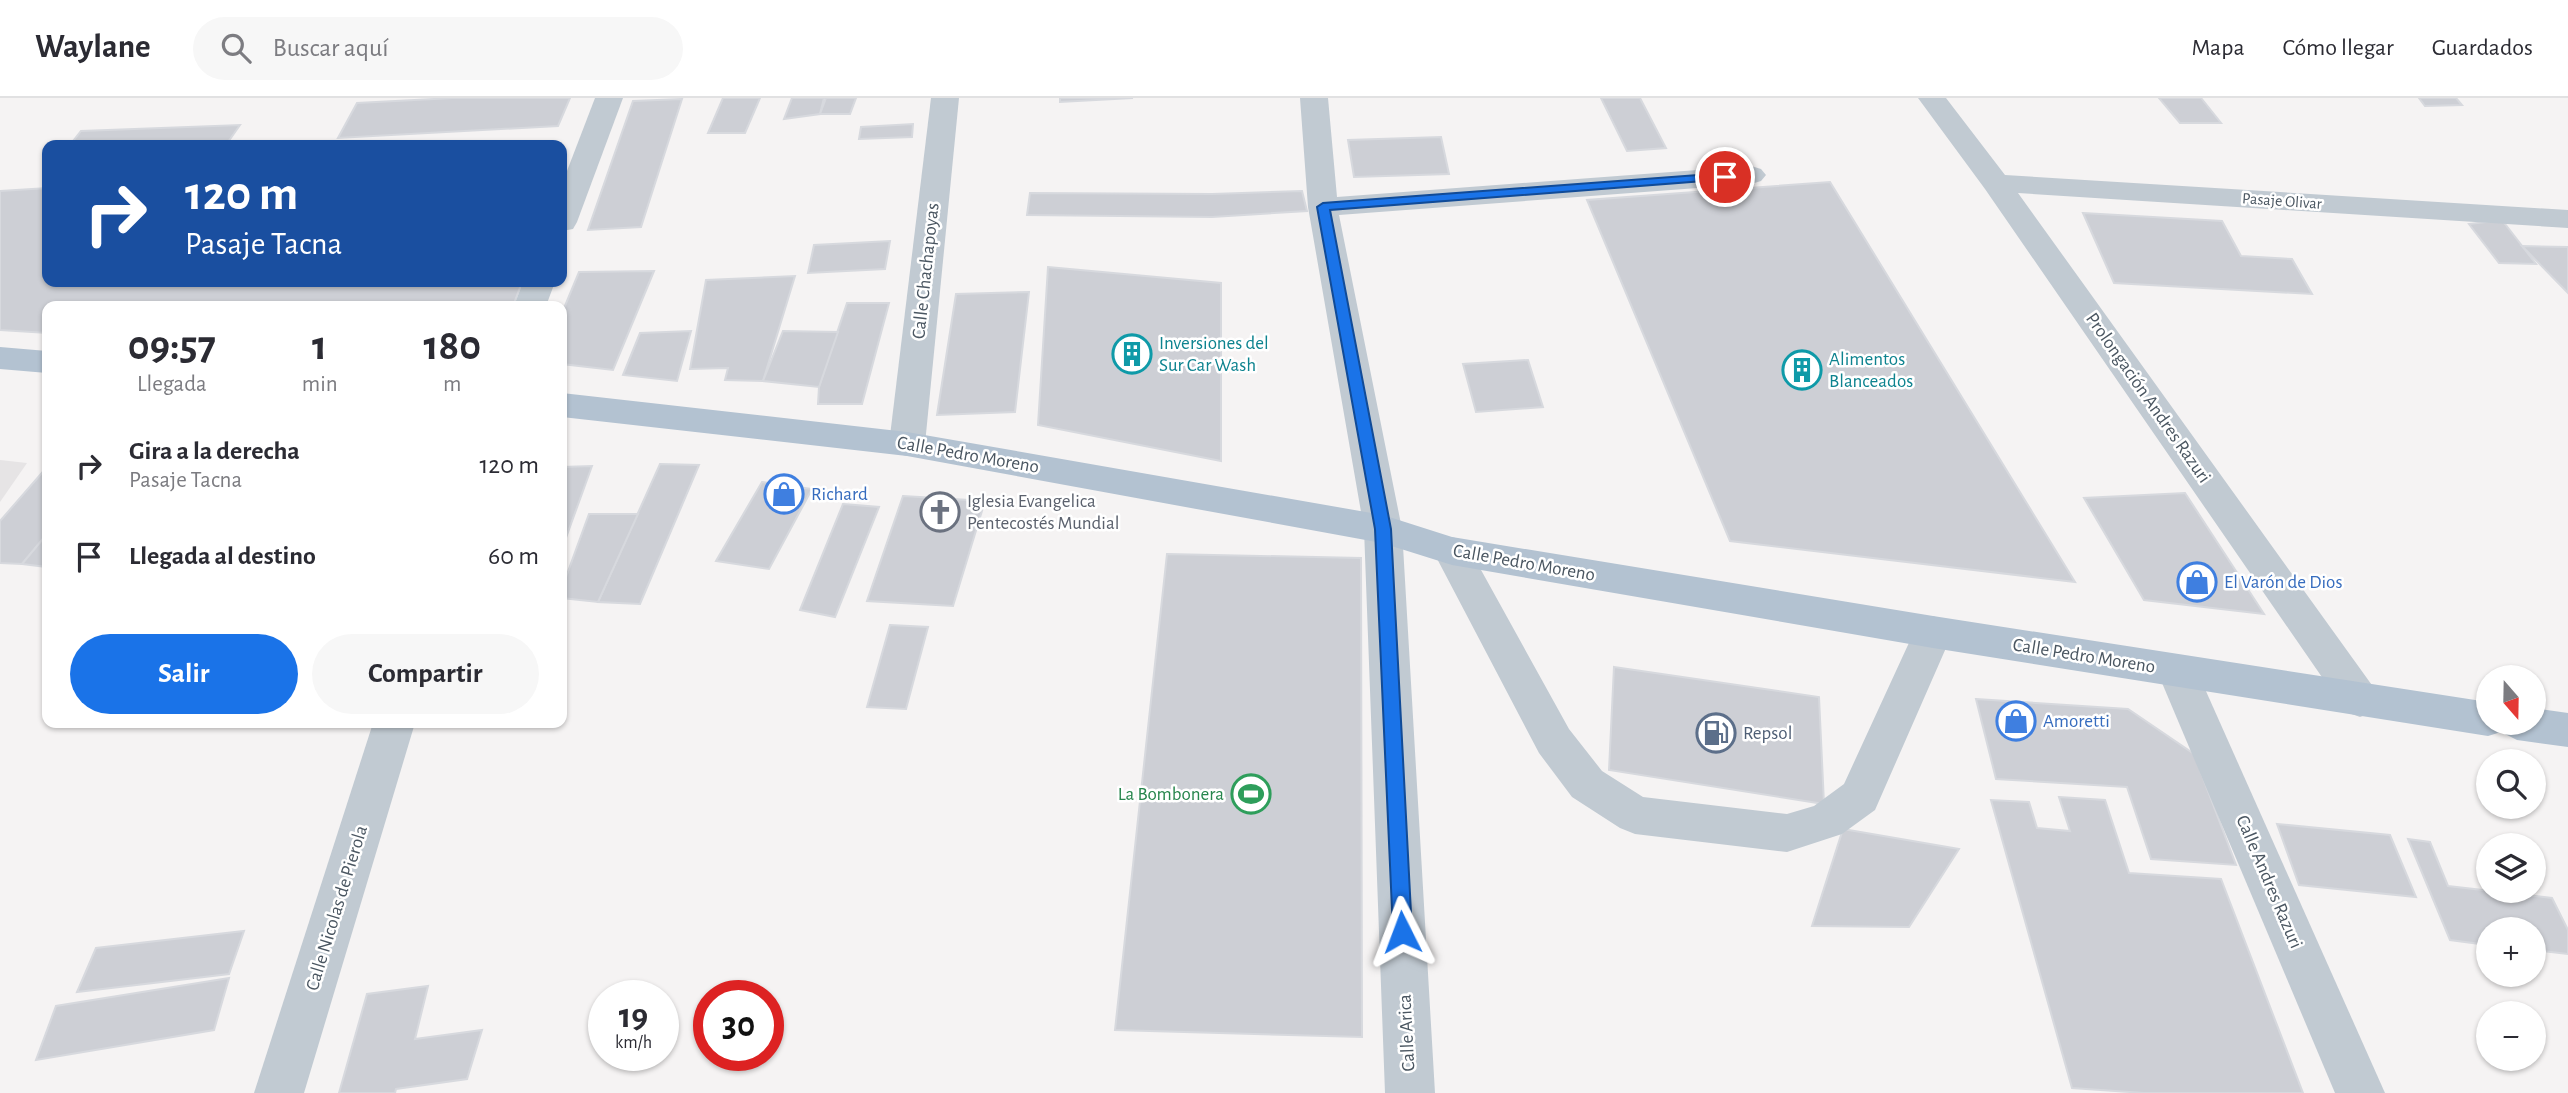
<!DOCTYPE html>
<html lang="es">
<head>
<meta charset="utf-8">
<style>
  body { margin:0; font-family:"Alegreya Sans",sans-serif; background:#f7f7f7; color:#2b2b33; height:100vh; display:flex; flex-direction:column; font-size:26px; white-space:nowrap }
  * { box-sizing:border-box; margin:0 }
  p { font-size:23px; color:#7c7c81 }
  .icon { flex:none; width:38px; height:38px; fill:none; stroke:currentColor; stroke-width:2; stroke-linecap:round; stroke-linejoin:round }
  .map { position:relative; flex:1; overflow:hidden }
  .side { position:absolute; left:42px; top:203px; width:525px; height:427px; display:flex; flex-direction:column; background:#fff; border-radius:14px; box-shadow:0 2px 5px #0004 }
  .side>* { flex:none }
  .banner { position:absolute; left:42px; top:42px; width:525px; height:147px; border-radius:14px; box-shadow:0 2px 5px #0004; background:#1a4fa0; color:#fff; overflow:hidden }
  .needle { width:46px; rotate:160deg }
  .fabs { position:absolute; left:2476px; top:567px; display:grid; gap:14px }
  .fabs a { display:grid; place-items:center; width:70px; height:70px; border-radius:50%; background:#fff; box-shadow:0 2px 5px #0004; font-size:35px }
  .speed { position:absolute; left:588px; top:882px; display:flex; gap:14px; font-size:35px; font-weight:700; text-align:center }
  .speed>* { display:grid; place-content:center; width:91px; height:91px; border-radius:50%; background:#fff; box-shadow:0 2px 5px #0004; line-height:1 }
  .speed small { font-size:18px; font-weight:400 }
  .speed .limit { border:10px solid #d22; background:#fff; color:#111 }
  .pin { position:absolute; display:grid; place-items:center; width:60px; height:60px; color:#fff; margin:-30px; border:4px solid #fff; border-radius:50%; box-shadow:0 2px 7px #0007 }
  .me { position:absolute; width:77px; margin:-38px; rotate:357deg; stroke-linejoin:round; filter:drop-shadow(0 0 5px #0008) }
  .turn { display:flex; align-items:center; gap:24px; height:147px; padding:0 28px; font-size:32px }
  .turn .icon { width:91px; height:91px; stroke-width:2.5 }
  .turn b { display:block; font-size:49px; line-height:60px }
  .eta { display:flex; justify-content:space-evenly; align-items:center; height:119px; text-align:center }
  .eta b { font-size:42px; font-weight:700; line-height:49px }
  .cta { display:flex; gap:14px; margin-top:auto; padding:14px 28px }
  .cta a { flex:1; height:80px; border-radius:42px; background:#1a73e8; color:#fff; font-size:28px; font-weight:700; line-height:80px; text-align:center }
  .cta a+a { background:#f7f7f7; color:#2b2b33 }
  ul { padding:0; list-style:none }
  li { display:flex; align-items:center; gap:21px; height:91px; padding:0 28px }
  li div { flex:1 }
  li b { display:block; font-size:26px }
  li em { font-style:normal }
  header { display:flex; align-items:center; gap:42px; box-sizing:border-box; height:98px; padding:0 35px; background:#fff; border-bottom:2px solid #e1e1e2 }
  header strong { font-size:33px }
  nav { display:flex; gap:38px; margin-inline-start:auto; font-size:24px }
  .search { width:490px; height:63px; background:#f7f7f7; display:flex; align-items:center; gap:18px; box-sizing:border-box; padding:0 24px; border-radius:38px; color:#7c7c81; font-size:26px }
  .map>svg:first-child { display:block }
  .education { fill:#e6e4e5 }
  .building { fill:#cdcfd5; stroke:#d7d9de; stroke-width:2 }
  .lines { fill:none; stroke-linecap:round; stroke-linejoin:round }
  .minor { fill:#c1cad2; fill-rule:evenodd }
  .major { fill:#b3c2d1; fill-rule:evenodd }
  .route { fill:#1a73e8; stroke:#114b97; stroke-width:2 }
  .labels { text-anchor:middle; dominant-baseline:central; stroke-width:5; stroke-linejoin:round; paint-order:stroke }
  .far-street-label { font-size:16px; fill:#4a5661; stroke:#fff }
  .street-label { font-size:19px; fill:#4a5661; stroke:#fff }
  .culture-label { font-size:19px; fill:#0d838f; stroke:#fff; text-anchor:start }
  .shop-label { font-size:19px; fill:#366cbe; stroke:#fff; text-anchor:start }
  .worship-label { font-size:19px; fill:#5b616d; stroke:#fff; text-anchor:start }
  .service-label { font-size:19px; fill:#4e5e75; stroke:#fff; text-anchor:start }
  .leisure-label { font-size:19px; fill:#27864d; stroke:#fff; text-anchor:end }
</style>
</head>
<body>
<header>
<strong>Waylane</strong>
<div class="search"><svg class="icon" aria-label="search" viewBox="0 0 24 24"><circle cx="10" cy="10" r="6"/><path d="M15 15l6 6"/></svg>Buscar aquí</div>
<nav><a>Mapa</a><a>Cómo llegar</a><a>Guardados</a></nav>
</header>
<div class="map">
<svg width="2568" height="995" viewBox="0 0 2568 995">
  <rect width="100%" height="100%" fill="#f5f3f3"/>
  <polygon class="education" points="0,362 27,365 0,404"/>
  <g class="building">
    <polygon points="453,0 570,0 558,28 338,40 357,5"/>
    <polygon points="723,0 760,0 745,35 708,35"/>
    <polygon points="792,0 824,0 820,16 784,21"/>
    <polygon points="826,0 856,0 850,16 820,16"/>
    <polygon points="1060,0 1133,0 1060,4"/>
    <polygon points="1601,0 1640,0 1666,50 1627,53"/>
    <polygon points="2159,0 2201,0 2221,25 2180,25"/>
    <polygon points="2419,0 2456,0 2462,7 2425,8"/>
    <polygon points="682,1 641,129 588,132 633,3"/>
    <polygon points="913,26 912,39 859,41 861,29"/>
    <polygon points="240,27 228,44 70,47 81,33"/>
    <polygon points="1441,39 1449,76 1354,79 1348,42"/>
    <polygon points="1830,84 2075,484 1730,443 1587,102"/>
    <polygon points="47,90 47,184 522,184 513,208 47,208 47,235 0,232 0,93"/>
    <polygon points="1302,93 1307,113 1212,119 1027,117 1030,95 1212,96"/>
    <polygon points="2083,115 2222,123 2241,158 2292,161 2312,196 2114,185"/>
    <polygon points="2502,122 2536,166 2499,165 2469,126"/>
    <polygon points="890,143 885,171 808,175 814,147"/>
    <polygon points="2522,148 2568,149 2568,195"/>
    <polygon points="1048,169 1221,185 1221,363 1038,327"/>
    <polygon points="654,173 613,272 562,266 562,215 579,174"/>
    <polygon points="795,178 763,283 725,282 728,270 690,271 706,182"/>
    <polygon points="1029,194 1015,314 937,317 956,196"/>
    <polygon points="847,205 889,205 862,306 818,306 819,289"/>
    <polygon points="691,233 677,283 623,277 640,235"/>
    <polygon points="783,233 838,234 819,289 763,283"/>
    <polygon points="1528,262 1543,309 1476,314 1463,266"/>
    <polygon points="660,366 699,367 640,506 598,504"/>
    <polygon points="592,368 563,448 562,448 562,369"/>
    <polygon points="47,369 47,436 22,466 0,465 0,423"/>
    <polygon points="762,384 812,391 769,471 716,463"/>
    <polygon points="2185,395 2264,516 2144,502 2084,400"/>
    <polygon points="903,398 985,403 953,508 867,503"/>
    <polygon points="843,406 879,409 835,519 800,512"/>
    <polygon points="589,416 638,416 598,504 562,500 562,490"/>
    <polygon points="47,436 47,469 22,466"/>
    <polygon points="1167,456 1361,460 1362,939 1115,932"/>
    <polygon points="890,527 928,529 906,611 867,609"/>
    <polygon points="1614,569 1819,599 1824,706 1609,672"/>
    <polygon points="1976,601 2128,611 2194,656 2236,767 2151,761 2127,689 1996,681"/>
    <polygon points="2059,699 2105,702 2129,775 2221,781 2303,995 2144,995 2072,990 1991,702 2029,704 2037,730 2070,733"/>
    <polygon points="2277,726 2390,737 2416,799 2299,787"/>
    <polygon points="1843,731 1959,751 1909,829 1812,828"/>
    <polygon points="2408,741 2430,744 2448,788 2552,800 2568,832 2568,856 2534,852 2534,831 2488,831 2488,847 2450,842"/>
    <polygon points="244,833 229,876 77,894 96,850"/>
    <polygon points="229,880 214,932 36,962 56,908"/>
    <polygon points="428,888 415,941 482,932 467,981 396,991 395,995 339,995 367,896"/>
  </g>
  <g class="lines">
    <g class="minor">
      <polygon points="595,0 623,0 577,124 573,131 562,133 562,86"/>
      <polygon points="931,0 959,0 925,346 919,355 907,358 895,355 889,346"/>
      <polygon points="1300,0 1328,0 1337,99 1751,68 1761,71 1766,77 1761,83 1751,86 1339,117 1402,431 1435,995 1385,995 1364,431 1308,109"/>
      <polygon points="1918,0 1946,0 2005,77 2568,112 2568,130 2018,95 2374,590 2380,602 2374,614 2360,619 2346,614 1985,91"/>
      <polygon points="523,184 555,184 546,208 514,208"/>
      <polygon points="1452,439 1465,443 1569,631 1602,673 1643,699 1787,716 1814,708 1844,686 1919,523 1933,518 1947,523 1953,534 1875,712 1842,736 1787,754 1635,736 1620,730 1572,699 1539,655 1433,453 1439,443"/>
      <polygon points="2177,557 2191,561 2197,573 2385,995 2335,995 2157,573 2163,561"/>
      <polygon points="373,625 415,625 304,995 254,995"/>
    </g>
    <g class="major">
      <polygon points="0,249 47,253 47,275 0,271"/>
      <polygon points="562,295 907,334 1383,417 1452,439 1933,518 2488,604 2488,625 2534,625 2534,610 2568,615 2568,649 2517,642 2501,634 2488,638 1933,550 1452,467 1382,445 907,358 562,319"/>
    </g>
  </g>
  <polygon class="route" points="1725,75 1729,76 1729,81 1330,112 1391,431 1412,834 1409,840 1402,843 1396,840 1393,834 1375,431 1317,109 1323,105"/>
  <defs>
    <g id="building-ring" transform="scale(2.0125)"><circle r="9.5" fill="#fff" stroke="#0f9aa8" stroke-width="1.5"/><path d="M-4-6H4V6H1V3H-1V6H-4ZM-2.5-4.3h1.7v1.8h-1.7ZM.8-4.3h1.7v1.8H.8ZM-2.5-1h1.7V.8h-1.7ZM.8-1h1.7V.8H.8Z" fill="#0f9aa8"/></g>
    <g id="shop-ring" transform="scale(2.0125)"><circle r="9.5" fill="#fff" stroke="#3f7fe0" stroke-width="1.5"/><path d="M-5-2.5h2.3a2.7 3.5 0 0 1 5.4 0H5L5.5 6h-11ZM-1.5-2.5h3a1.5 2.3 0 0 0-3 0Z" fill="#3f7fe0"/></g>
    <g id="church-ring" transform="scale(2.0125)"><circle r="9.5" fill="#fff" stroke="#6b7280" stroke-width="1.5"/><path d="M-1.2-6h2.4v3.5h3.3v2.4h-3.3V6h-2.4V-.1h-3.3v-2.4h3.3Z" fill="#6b7280"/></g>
    <g id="fuel-ring" transform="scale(2.0125)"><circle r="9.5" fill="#fff" stroke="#5c6f8a" stroke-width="1.5"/><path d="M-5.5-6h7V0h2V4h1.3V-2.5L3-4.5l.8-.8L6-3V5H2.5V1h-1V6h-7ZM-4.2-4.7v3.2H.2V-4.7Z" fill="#5c6f8a"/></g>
    <g id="stadium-ring" transform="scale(2.0125)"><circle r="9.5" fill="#fff" stroke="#2e9e5b" stroke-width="1.5"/><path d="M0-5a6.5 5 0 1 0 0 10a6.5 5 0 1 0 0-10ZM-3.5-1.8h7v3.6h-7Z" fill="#2e9e5b"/></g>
  </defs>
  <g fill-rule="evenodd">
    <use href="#building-ring" x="1132" y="256"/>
    <use href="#building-ring" x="1802" y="272"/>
    <use href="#shop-ring" x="784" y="396"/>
    <use href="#church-ring" x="940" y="414"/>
    <use href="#shop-ring" x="2197" y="484"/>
    <use href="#shop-ring" x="2016" y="623"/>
    <use href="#fuel-ring" x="1716" y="635"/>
    <use href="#stadium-ring" x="1251" y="696"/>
  </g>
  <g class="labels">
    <g class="far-street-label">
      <text transform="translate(2282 103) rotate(4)">Pasaje Olivar</text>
    </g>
    <g class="street-label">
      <text transform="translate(926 173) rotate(-84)">Calle Chachapoyas</text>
      <text transform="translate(2148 300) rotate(55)">Prolongación Andres Razuri</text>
      <text transform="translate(968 357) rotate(10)">Calle Pedro Moreno</text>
      <text transform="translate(1524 465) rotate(10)">Calle Pedro Moreno</text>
      <text transform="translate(2084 558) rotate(9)">Calle Pedro Moreno</text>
      <text transform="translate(2269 784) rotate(67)">Calle Andres Razuri</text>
      <text transform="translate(337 810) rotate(-73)">Calle Nicolas de Pierola</text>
      <text transform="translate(1407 935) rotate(-93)">Calle Arica</text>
    </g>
    <g class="culture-label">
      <text x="1159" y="245">Inversiones del<tspan x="1159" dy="22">Sur Car Wash</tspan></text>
      <text x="1829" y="261">Alimentos<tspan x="1829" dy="22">Blanceados</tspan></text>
    </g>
    <g class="shop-label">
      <text x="811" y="396">Richard</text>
      <text x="2224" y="484">El Varón de Dios</text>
      <text x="2043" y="623">Amoretti</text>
    </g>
    <g class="worship-label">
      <text x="967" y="403">Iglesia Evangelica<tspan x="967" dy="22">Pentecostés Mundial</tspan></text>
    </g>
    <g class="service-label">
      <text x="1743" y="635">Repsol</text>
    </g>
    <g class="leisure-label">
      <text x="1224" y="696">La Bombonera</text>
    </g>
  </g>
</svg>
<div class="fabs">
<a><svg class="needle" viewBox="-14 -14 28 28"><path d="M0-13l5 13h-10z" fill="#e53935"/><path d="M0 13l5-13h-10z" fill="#7c7c81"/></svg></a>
<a><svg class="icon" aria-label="search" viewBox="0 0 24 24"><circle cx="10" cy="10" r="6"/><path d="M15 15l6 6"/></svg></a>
<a><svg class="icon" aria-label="layers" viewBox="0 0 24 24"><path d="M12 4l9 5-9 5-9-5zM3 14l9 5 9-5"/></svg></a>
<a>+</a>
<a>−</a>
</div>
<div class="speed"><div>19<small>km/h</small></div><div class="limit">30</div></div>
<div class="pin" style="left:1725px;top:79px;background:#d93025"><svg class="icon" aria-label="arrive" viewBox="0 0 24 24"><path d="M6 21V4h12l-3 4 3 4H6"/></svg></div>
<svg class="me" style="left:1402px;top:834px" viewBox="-20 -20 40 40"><path d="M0-17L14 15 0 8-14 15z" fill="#1a73e8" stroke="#fff" stroke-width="4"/></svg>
<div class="banner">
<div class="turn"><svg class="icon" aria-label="right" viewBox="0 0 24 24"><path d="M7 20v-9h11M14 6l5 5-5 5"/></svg><div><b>120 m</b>Pasaje Tacna</div></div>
</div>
<section class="side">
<div class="eta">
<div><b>09:57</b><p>Llegada</p></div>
<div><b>1</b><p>min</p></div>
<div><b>180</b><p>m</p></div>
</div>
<ul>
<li><svg class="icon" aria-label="right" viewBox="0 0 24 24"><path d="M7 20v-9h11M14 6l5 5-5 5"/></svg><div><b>Gira a la derecha</b><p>Pasaje Tacna</p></div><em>120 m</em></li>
<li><svg class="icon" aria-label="arrive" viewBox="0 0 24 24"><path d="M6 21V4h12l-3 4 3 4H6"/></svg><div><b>Llegada al destino</b></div><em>60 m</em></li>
</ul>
<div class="cta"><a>Salir</a><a>Compartir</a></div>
</section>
</div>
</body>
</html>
